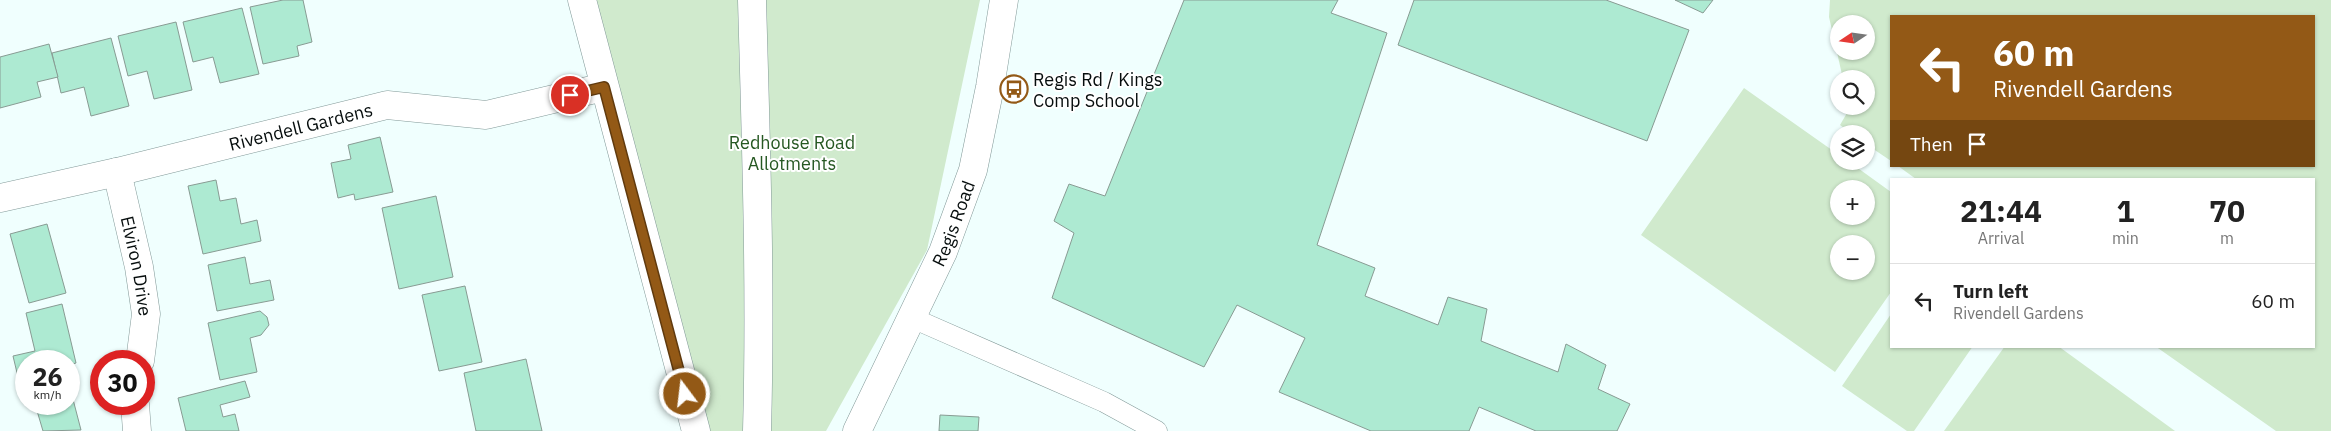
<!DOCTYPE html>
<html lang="en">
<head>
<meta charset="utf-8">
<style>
  body { margin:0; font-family:"IBM Plex Sans",sans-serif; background:#f2f2f2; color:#222; height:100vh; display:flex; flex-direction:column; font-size:19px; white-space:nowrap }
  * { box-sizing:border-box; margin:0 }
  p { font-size:16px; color:#767676 }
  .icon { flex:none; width:28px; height:28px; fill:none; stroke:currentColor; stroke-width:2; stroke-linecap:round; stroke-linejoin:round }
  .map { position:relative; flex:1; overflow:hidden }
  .panel { position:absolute; left:1890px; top:178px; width:425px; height:170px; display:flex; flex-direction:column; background:#fff; border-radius:0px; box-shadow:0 1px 4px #0004 }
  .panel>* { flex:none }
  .banner { position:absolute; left:1890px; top:15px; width:425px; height:152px; border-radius:0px; box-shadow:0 1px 4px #0004; background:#935916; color:#fff; overflow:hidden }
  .needle { width:32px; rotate:257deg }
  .fabs { position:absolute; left:1830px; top:15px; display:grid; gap:10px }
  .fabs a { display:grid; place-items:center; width:45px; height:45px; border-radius:50%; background:#fff; box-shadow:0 1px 4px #0004; font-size:25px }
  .speed { position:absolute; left:15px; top:350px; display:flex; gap:10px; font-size:25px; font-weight:700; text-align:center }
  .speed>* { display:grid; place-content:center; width:65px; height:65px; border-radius:50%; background:#fff; box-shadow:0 1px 4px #0004; line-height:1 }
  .speed small { font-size:12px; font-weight:400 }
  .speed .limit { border:8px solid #d22; background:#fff; color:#111 }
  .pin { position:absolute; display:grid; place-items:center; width:42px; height:42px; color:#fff; margin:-21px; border:2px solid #fff; border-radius:50%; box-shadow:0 1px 5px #0007 }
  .me { position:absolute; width:55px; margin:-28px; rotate:345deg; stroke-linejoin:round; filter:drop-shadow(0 0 4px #0008) }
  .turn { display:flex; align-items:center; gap:18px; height:105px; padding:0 20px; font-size:22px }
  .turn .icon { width:65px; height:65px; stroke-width:2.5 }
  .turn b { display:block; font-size:35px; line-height:42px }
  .then { display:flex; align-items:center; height:48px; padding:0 20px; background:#0003; gap:10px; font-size:19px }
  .eta { display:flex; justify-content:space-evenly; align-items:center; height:85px; text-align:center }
  .eta b { font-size:30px; font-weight:700; line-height:35px }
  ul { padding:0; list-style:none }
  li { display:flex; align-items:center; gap:15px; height:75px; padding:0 20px; border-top:1px solid #e0e0e0 }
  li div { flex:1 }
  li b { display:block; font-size:19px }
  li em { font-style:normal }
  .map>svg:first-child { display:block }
  .green { fill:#d0eacd; fill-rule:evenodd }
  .building { fill:#adead2; stroke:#889b93 }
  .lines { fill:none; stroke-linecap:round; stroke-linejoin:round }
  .service-casing { stroke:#829998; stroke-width:21 }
  .minor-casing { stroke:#829998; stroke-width:29 }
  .service { stroke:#fff; stroke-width:20 }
  .minor { stroke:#fff; stroke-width:28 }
  .route-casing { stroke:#603a0e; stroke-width:12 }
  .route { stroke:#935916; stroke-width:9 }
  .labels { text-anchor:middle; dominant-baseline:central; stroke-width:4; stroke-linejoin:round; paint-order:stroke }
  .poi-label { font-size:18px; fill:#060d0d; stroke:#fff; text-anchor:start }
  .street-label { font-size:18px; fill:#060d0d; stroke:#fff }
  .park-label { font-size:18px; fill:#265822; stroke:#fff }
</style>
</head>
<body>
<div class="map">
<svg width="2331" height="431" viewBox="0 0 2331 431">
  <rect width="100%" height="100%" fill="#f0fffe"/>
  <g class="green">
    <polygon points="596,0 980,0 927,250 826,431 709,431 690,374"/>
    <path d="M 1830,0 L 2331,0 L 2331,431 L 2276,431 L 2155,346 L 2314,346 L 2314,179 L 1916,179 L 1898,166 L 2314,166 L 2314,16 L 1891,16 L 1891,161 L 1866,144 L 1866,134 L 1852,134 L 1840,125 L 1851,106 L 1866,106 L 1866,79 L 1843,79 L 1829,17 ZM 1839,24 L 1866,24 L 1866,51 L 1839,51 Z"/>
    <path d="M 1744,88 L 1839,155 L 1839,161 L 1848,161 L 1891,192 L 1891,292 L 1835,372 L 1641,235 ZM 1839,189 L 1866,189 L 1866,216 L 1839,216 ZM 1839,244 L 1866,244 L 1866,271 L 1839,271 Z"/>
    <polygon points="1891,314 1891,346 1973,346 1914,431 1907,431 1842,386"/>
    <polygon points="2005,346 2058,346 2175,431 1944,431"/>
  </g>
  <g class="building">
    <polygon points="283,0 303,0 312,42 297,46 299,56 263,64 250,7"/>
    <polygon points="1184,0 1338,0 1331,13 1387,33 1317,245 1375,268 1365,296 1438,325 1448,297 1487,309 1481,341 1558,372 1566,344 1606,365 1598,389 1630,404 1617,431 1536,431 1479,407 1469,431 1371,431 1279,392 1305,338 1237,305 1204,367 1052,298 1074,233 1054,221 1069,184 1105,196"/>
    <polygon points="1414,0 1606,0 1689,30 1647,141 1398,45"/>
    <polygon points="1675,0 1713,0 1703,13"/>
    <polygon points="242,8 259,74 220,83 213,57 193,62 183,22"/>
    <polygon points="176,22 192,90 154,99 147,71 128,76 118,36"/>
    <polygon points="111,38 129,106 91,116 84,87 61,93 52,53"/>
    <polygon points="49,44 58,77 37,82 41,97 0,108 0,57"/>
    <polygon points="380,137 393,192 355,200 354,194 338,198 331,163 351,159 348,145"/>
    <polygon points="216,180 220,201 236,198 241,224 257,220 261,241 203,254 188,186"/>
    <polygon points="436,196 453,277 399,289 382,208"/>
    <polygon points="47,224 66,293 29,303 10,234"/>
    <polygon points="245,257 250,284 270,280 274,300 217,311 208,265"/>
    <polygon points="465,286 482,362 439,371 422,295"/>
    <polygon points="62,304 76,363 69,365 69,361 26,361 26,375 18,377 13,356 35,351 26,313"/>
    <polygon points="260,311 267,317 269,325 261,335 250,338 257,372 220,380 208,323"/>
    <polygon points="526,359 542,431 476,431 464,373"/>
    <polygon points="245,381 250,397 220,405 223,417 235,414 239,431 186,431 178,398"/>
    <polygon points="69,384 81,430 43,431 35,404 69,404"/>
    <polygon points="940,415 979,417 978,431 939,431"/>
  </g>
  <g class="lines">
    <g class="service-casing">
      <polyline id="service" points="910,317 1104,402 1157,431"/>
    </g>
    <g class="minor-casing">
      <g id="minor">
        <polyline points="582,0 696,431"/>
        <path d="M 752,0 C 756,144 761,287 757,431"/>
        <path id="s1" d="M 117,172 L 139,267 L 146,314 L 140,361"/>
        <path id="s2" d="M 0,198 L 117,172 L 387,105 L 486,115 L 604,87"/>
        <polyline points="135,404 137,431"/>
        <path id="s3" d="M 857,431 L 943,252 L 973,170 L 990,87 L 1004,0"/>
      </g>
    </g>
    <use href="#service" class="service"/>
    <use href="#minor" class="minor"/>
  </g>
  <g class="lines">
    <g class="route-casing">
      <polyline id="route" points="570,95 604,87 685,394"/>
    </g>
    <use href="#route" class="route"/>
  </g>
  <defs>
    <g id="bus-ring" transform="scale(1.4375)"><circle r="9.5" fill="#fff" stroke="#935916" stroke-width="1.5"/><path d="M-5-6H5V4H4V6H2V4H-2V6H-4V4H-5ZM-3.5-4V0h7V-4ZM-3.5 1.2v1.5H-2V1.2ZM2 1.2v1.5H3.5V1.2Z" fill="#935916"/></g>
  </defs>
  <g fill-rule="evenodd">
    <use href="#bus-ring" x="1014" y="89"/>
  </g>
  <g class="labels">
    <g class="poi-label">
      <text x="1033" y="79">Regis Rd / Kings<tspan x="1033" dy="21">Comp School</tspan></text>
    </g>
    <g class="street-label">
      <text stroke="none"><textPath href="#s2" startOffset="309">Rivendell Gardens</textPath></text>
      <text stroke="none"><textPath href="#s3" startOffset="229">Regis Road</textPath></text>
      <text stroke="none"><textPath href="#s1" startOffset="96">Elviron Drive</textPath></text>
    </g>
    <g class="park-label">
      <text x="792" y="142">Redhouse Road<tspan x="792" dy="21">Allotments</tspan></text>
    </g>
  </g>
</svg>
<div class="fabs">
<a><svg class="needle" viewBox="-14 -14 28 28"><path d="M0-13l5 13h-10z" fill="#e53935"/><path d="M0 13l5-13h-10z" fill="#767676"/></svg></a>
<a><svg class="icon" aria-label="search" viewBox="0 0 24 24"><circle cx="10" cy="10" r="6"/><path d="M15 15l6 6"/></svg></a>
<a><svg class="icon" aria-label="layers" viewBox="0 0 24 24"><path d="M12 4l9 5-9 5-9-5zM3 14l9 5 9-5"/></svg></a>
<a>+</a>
<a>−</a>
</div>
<div class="speed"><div>26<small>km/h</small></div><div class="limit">30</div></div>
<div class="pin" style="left:570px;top:95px;background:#d93025"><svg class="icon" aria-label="arrive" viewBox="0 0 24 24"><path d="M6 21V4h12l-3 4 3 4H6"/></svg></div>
<svg class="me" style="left:685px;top:394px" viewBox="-20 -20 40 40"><circle r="17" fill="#935916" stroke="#fff" stroke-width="3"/><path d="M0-11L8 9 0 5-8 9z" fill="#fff"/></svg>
<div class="banner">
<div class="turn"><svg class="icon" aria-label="left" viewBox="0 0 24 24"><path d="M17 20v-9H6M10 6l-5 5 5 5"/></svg><div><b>60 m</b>Rivendell Gardens</div></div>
<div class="then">Then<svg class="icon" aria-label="arrive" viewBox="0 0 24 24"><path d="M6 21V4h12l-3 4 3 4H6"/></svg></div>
</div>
<section class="panel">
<div class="eta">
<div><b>21:44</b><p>Arrival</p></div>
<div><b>1</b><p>min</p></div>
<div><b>70</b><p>m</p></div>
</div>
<ul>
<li><svg class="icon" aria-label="left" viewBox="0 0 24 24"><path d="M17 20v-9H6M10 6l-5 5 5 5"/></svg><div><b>Turn left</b><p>Rivendell Gardens</p></div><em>60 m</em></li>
</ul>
</section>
</div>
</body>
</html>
